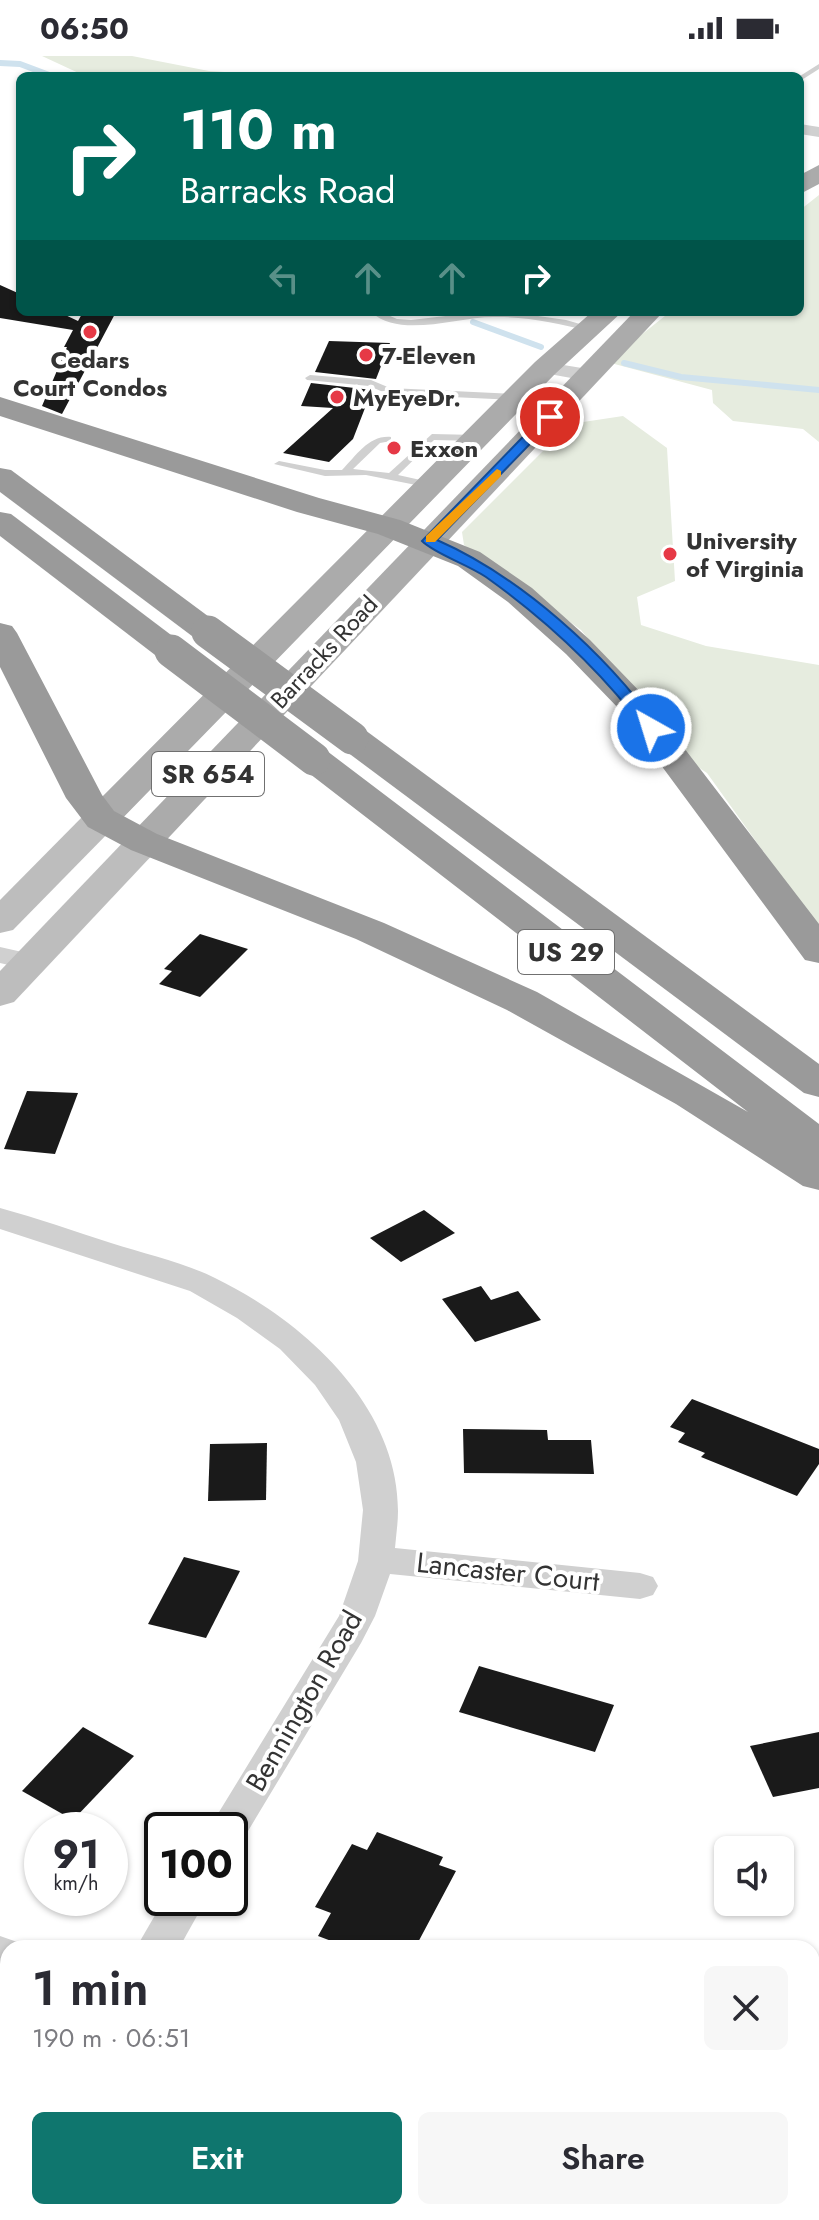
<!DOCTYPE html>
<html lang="en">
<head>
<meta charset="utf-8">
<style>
  body { margin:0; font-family:Jost,sans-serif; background:#f7f7f7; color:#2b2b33; height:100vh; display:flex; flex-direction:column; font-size:30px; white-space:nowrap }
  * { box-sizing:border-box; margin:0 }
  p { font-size:26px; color:#7c7c81 }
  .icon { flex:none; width:44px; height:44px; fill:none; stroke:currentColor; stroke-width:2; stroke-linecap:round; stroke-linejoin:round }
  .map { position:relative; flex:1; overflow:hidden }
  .panel { position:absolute; left:0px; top:1884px; width:820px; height:280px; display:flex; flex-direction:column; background:#fff; border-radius:24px 24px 0 0; box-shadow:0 2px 6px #0004 }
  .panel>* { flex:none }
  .hud { position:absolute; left:16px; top:16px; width:788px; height:244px; border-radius:12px; box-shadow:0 2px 6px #0004; background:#00695c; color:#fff; overflow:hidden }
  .fabs { position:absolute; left:714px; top:1780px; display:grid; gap:16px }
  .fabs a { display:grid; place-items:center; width:80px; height:80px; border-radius:12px; background:#fff; box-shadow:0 2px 6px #0004; font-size:40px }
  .speed { position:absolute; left:24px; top:1756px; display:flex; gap:16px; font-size:40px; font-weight:700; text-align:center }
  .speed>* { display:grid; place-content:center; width:104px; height:104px; border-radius:50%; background:#fff; box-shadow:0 2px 6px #0004; line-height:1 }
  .speed small { font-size:20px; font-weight:400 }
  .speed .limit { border:4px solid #111; border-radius:12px; background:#fff; color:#111 }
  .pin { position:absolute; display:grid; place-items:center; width:68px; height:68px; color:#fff; margin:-34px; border:4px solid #fff; border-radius:50%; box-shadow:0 2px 8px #0007 }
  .me { position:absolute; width:88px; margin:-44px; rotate:321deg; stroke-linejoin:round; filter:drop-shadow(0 0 6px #0008) }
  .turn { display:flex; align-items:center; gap:28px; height:168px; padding:0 32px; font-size:36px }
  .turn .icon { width:104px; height:104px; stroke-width:2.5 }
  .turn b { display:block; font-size:56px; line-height:68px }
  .lanes { display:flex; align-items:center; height:76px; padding:0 32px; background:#0003; justify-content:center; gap:40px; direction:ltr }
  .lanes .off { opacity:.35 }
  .round { display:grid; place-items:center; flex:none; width:84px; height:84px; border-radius:12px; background:#f7f7f7 }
  .head { display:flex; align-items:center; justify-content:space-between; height:136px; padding:0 32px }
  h1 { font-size:48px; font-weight:600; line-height:60px }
  .action { display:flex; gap:16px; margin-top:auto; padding:16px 32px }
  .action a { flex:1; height:92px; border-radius:12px; background:#0f766e; color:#fff; font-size:32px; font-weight:600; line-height:92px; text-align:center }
  .action a+a { background:#f7f7f7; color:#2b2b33 }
  .status { display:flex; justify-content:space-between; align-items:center; height:56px; padding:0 40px; background:#fff; direction:ltr }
  .status svg { height:22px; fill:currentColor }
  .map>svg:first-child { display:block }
  .green { fill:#e6ecdf }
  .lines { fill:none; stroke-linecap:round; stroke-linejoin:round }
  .stream { stroke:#cfe2ee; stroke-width:6 }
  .building { fill:#1a1a1a }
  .lane { fill:#d0d0d0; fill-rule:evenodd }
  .street { fill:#d0d0d0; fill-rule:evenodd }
  .secondary { fill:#bdbdbd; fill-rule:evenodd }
  .primary { fill:#ababab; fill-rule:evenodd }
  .highway { fill:#9a9a9a; fill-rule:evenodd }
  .highway-bridge { stroke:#9a9a9a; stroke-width:33 }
  .route { fill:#1a73e8; stroke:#114b97; stroke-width:2 }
  .slow { fill:#f59e0b }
  .poi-dot { fill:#e63946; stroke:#fff; stroke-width:3 }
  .labels { text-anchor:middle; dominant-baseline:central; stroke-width:8; stroke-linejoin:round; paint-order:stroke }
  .far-poi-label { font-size:24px; font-weight:bold; fill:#333; stroke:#fff; text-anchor:start }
  .far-street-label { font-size:24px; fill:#333; stroke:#fff }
  .shield { fill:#fff; stroke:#707070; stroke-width:2 }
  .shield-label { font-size:26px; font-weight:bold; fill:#333 }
  .street-label { font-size:28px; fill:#333; stroke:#fff }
</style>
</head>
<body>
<div class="status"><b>06:50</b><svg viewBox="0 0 49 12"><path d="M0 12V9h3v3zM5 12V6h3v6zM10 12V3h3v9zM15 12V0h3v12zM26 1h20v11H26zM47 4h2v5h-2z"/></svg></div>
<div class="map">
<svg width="819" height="2164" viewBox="0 0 819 2164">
  <rect width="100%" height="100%" fill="#fff"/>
  <g class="green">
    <polygon points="42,0 132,0 209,15 290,20 85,20"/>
    <polygon points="819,139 819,386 803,373 733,365 713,347 712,334 607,306 670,256 800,256 800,154"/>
    <polygon points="623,360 667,392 675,525 637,541 641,569 706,590 819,609 819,873 707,717 683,701 581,574 464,489 462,476 570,368"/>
  </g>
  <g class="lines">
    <g class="stream">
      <polyline points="0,7 20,8 52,20"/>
      <polyline points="473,266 541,291"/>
      <polyline points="624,307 681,321 819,334"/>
    </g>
  </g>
  <g class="building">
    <polygon points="0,229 20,238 20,256 59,256 78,265 83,256 116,256 62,358 42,350 67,291 64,291 73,274 0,262"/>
    <polygon points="329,285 390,287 376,323 315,316"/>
    <polygon points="311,327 372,334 353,383 329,406 283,397 333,352 301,350"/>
    <polygon points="200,878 248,893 200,941 159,928 172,915 164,913"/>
    <polygon points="27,1035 78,1037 55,1098 4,1093"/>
    <polygon points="424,1154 455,1177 401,1206 370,1182"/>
    <polygon points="481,1230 491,1244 518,1235 541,1264 475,1286 442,1243"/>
    <polygon points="692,1343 819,1393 819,1408 797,1440 701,1401 705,1397 678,1386 685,1377 670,1371"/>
    <polygon points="463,1373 547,1374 548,1384 591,1384 594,1418 464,1417"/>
    <polygon points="267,1387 266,1444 208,1445 210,1388"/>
    <polygon points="184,1501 240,1515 206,1582 148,1568"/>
    <polygon points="479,1610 614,1649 595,1696 459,1656"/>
    <polygon points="83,1671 134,1700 73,1764 22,1735"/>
    <polygon points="819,1676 819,1732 773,1741 750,1690"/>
    <polygon points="377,1776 443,1801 439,1809 456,1815 415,1892 350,1892 318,1880 331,1857 315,1851 352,1788 367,1794"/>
  </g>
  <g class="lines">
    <g class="lane">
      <polygon points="819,8 819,13 800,25 800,20"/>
      <path d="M 371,256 L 381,256 L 397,263 L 411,264 L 480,256 L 510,256 L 566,264 L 594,272 L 590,275 C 560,268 529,261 498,261 C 460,259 402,284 371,256 Z"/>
      <polygon points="310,319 371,324 390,332 517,338 522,341 517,344 388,338 369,330 307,324 305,322"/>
      <path d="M 432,378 L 477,379 L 482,382 L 477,385 L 434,384 L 398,419 L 434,427 L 436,429 L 431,432 L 366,419 L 325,420 L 274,408 L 279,405 L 325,414 L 342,414 C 357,399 369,379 391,381 L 391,385 L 380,387 L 353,413 L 389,417 Z"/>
    </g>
    <g class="street">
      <polygon points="800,68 819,71 819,81 800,78"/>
      <polygon points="545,306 588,313 598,319 588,325 538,316 535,312"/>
      <polygon points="0,891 40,900 44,906 40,912 30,914 0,907"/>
      <path d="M 0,1152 C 37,1162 74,1175 111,1187 C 145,1198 183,1206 215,1222 C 303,1265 398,1349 398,1455 C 398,1467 396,1480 395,1492 L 640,1517 L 653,1521 L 658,1530 L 653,1539 L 640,1543 L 390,1518 L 375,1560 L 361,1587 L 242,1785 L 230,1789 L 230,1774 L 208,1774 L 339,1560 L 358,1505 L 363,1454 L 356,1406 L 339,1364 L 315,1329 L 280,1293 L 237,1262 L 190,1235 L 0,1173 Z"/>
      <polygon points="165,1842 207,1842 179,1892 136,1892"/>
      <polygon points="0,1880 23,1888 25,1892 8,1892 8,1917 0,1915"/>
      <polygon points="8,2115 8,2156 20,2156 16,2162 0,2164 0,2118"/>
      <polygon points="624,2156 694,2156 697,2164 627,2164"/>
    </g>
    <g class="secondary">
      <polygon points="101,752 114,755 119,763 114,771 13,874 0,877 0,844 88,755"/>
      <polygon points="144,775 157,778 162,786 157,794 14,946 0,950 0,915 131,778"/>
    </g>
    <g class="primary">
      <polygon points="819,109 819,128 800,138 800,119"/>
      <polygon points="592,256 622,256 555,318 114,771 101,774 88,771 82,763 88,755 535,306"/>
      <polygon points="634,256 663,256 157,794 144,797 131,794 125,786 131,778"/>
    </g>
    <g class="highway">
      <polygon points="0,341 319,442 400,464 480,496 532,532 590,584 645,641 819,868 819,907 805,904 621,655 566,598 508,546 458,510 378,478 297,456 0,360"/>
      <polygon points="0,412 11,414 220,569 225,576 220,583 208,586 196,583 0,436"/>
      <polygon points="0,456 11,458 183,588 188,595 183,602 171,605 159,602 0,480"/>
      <polygon points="0,567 12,570 17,577 102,739 114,755 157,778 384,867 537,936 748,1056 301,711 296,703 301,695 314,692 327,695 819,1068 819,1134 803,1130 676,1048 507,954 356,883 131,794 88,771 66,742 0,611"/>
      <polygon points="352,671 365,674 819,1008 819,1041 804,1037 339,690 334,682 339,674"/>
    </g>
    <g class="highway-bridge">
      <polyline points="208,576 352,682"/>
      <polyline points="171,595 314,703"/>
    </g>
  </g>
  <path class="route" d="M 545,358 L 556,361 L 437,484 C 521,521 605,597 659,672 L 656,675 L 646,675 C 602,616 546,564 486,521 C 467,508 435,498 422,485 Z"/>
  <polygon class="slow" points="497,413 501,415 501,420 435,486 426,486 426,480"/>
  <g class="poi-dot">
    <circle cx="90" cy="276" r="8"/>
    <circle cx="366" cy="299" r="8"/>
    <circle cx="337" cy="341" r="8"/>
    <circle cx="394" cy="392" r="8"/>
    <circle cx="670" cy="498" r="8"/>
  </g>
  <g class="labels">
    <g class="far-poi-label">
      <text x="382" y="299">7-Eleven</text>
      <text x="90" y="303" text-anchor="middle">Cedars<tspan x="90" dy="28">Court Condos</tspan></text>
      <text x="353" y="341">MyEyeDr.</text>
      <text x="410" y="392">Exxon</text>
      <text x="686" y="484">University<tspan x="686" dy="28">of Virginia</tspan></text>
    </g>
    <g class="far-street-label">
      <text transform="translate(324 596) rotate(-47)">Barracks Road</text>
    </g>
    <g class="shield">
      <rect x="152" y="696" width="112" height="44" rx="6"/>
      <rect x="518" y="874" width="96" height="44" rx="6"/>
    </g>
    <g class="shield-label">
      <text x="208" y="718">SR 654</text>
      <text x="566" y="896">US 29</text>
    </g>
    <g class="street-label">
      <text transform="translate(508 1516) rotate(6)">Lancaster Court</text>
      <text transform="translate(304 1645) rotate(-60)">Bennington Road</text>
    </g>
  </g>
</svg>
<div class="fabs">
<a><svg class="icon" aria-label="sound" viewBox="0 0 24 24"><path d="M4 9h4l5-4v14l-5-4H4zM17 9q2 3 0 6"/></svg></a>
</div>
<div class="speed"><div>91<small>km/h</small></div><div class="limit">100</div></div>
<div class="pin" style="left:550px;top:361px;background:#d93025"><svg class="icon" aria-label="arrive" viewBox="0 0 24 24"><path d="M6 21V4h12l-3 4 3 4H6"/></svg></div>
<svg class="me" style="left:651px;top:672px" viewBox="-20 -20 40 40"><circle r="17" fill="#1a73e8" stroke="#fff" stroke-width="3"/><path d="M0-11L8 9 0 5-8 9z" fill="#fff"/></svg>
<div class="hud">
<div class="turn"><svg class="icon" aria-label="right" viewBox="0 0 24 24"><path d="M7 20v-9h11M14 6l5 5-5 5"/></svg><div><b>110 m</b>Barracks Road</div></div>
<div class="lanes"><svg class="icon off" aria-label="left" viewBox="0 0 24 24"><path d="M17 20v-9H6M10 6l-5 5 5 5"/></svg><svg class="icon off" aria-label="ahead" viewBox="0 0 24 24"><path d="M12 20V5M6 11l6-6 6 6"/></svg><svg class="icon off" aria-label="ahead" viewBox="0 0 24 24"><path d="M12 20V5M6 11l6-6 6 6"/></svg><svg class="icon" aria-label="right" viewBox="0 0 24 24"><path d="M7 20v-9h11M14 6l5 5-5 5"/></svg></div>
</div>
<section class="panel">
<div class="head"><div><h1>1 min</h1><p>190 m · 06:51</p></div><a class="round"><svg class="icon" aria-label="close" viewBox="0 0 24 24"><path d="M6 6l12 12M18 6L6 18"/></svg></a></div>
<div class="action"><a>Exit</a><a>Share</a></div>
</section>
</div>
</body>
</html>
